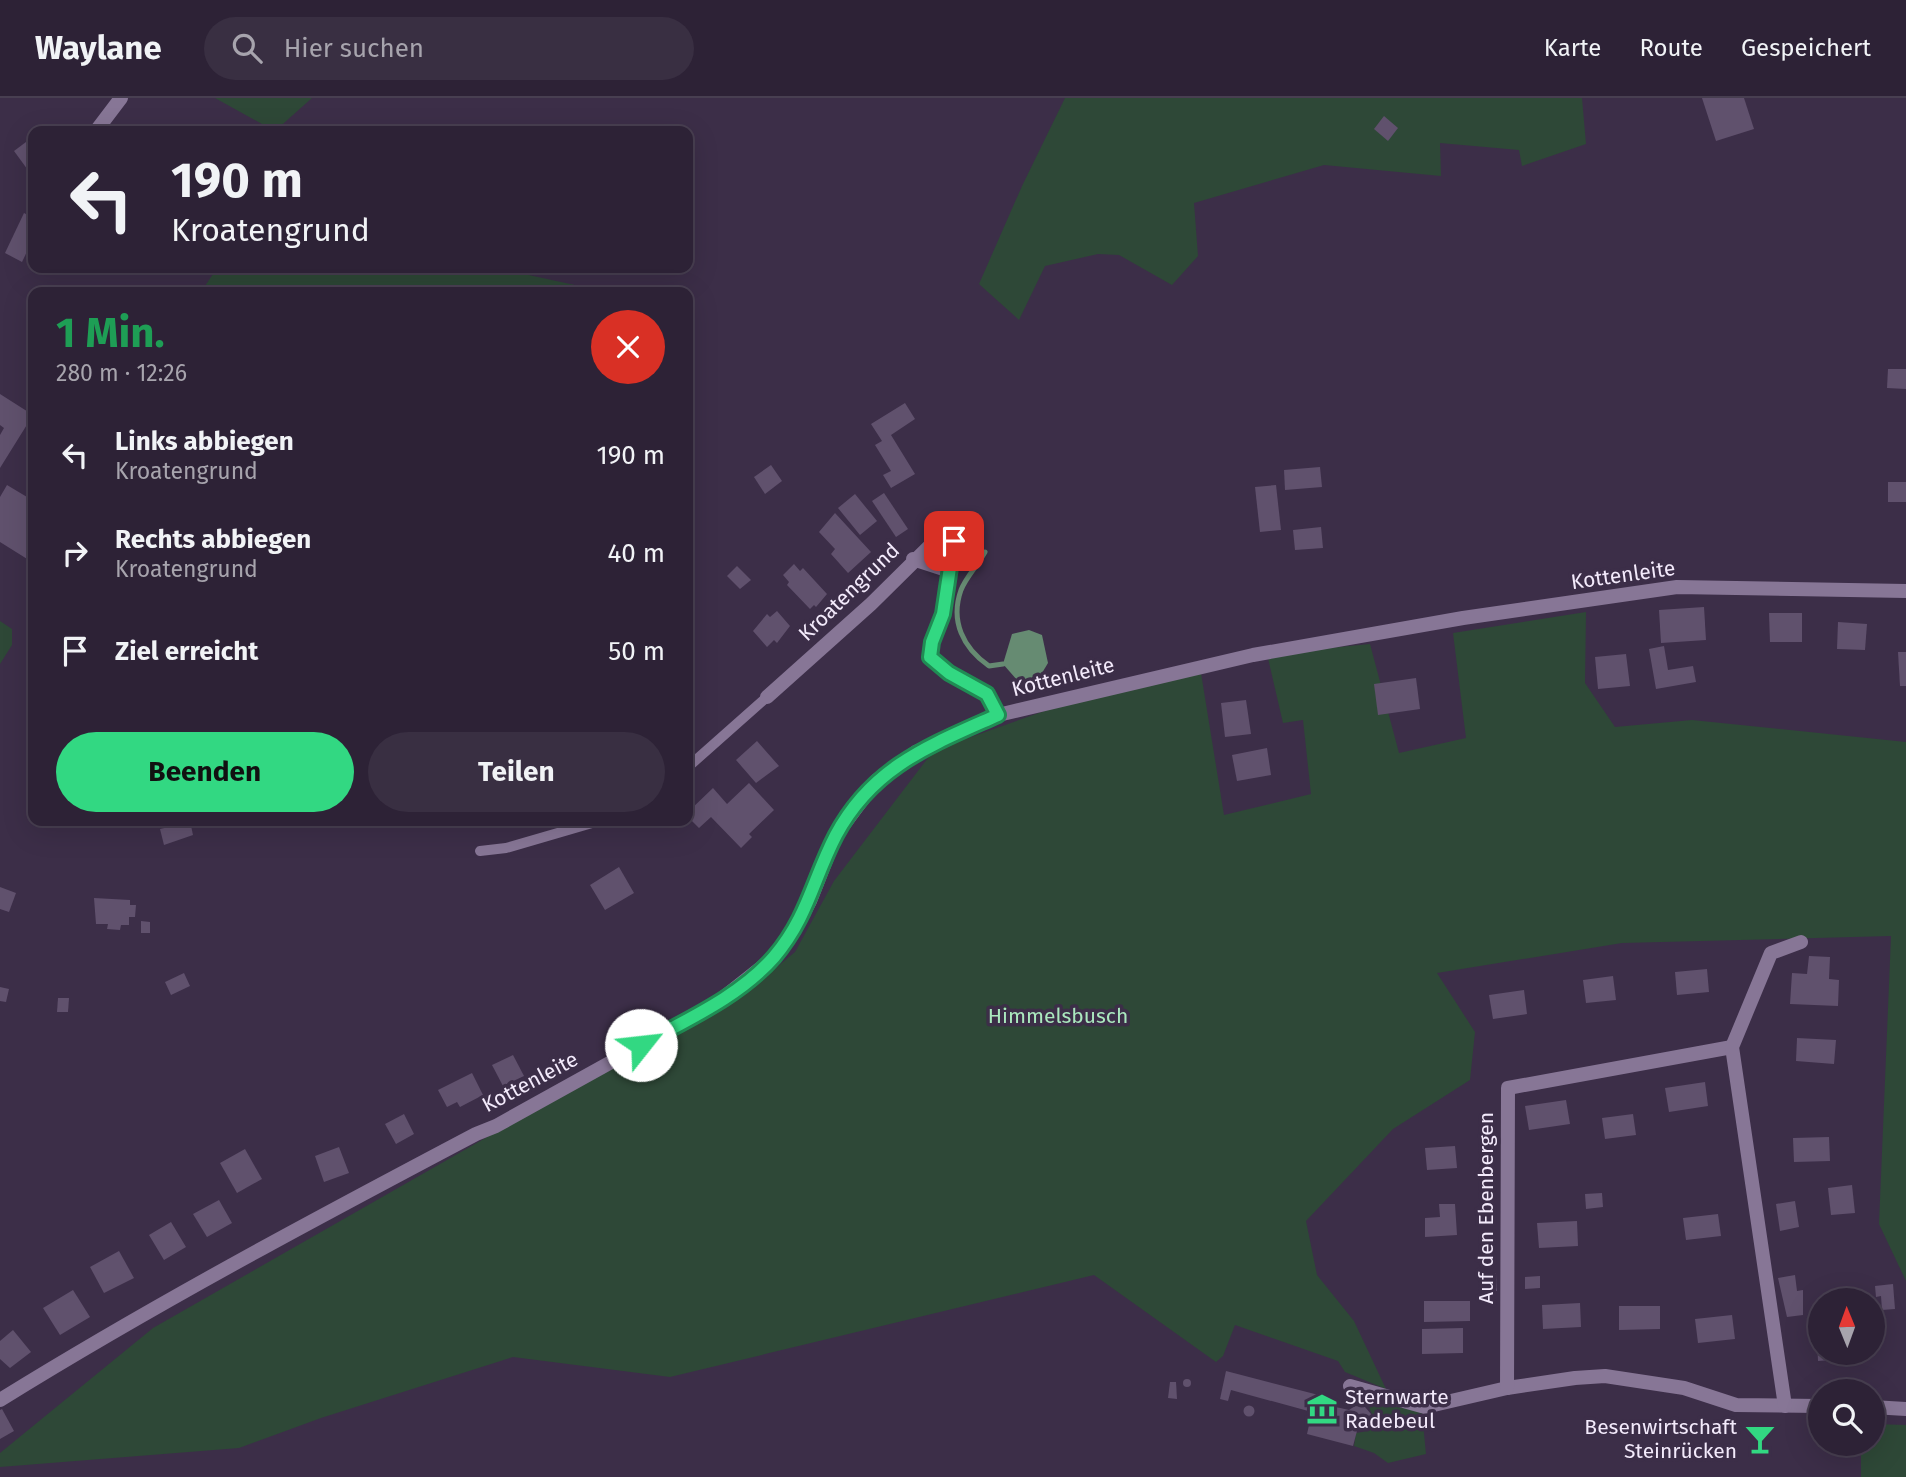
<!DOCTYPE html>
<html lang="de">
<head>
<meta charset="utf-8">
<style>
  body { margin:0; font-family:"Fira Sans",sans-serif; background:#392f42; color:#f1f3f6; height:100vh; display:flex; flex-direction:column; font-size:26px; white-space:nowrap }
  * { box-sizing:border-box; margin:0 }
  p { font-size:23px; color:#a7a4ad }
  .icon { flex:none; width:38px; height:38px; fill:none; stroke:currentColor; stroke-width:2; stroke-linecap:round; stroke-linejoin:round }
  .map { position:relative; flex:1; overflow:hidden }
  .sheet { position:absolute; left:28px; top:189px; width:665px; height:539px; display:flex; flex-direction:column; background:#2d2236; border-radius:14px; box-shadow:0 7px 28px #0002,0 0 0 2px #483f51 }
  .sheet>* { flex:none }
  .banner { position:absolute; left:28px; top:28px; width:665px; height:147px; border-radius:14px; box-shadow:0 7px 28px #0002,0 0 0 2px #483f51; background:#2d2236; color:#f1f3f6; overflow:hidden }
  .needle { width:46px; rotate:359deg }
  .tools { position:absolute; left:1808px; top:1190px; display:grid; gap:14px }
  .tools a { display:grid; place-items:center; width:77px; height:77px; border-radius:50%; background:#2d2236; box-shadow:0 7px 28px #0002,0 0 0 2px #483f51; font-size:35px }
  .pin { position:absolute; display:grid; place-items:center; width:60px; height:60px; color:#fff; margin:-30px; border-radius:14px; box-shadow:0 4px 10px #0006 }
  .me { position:absolute; width:77px; margin:-38px; rotate:61deg; stroke-linejoin:round; filter:drop-shadow(0 0 5px #0008) }
  .turn { display:flex; align-items:center; gap:24px; height:147px; padding:0 28px; font-size:32px }
  .turn .icon { width:91px; height:91px; stroke-width:2.5 }
  .turn b { display:block; font-size:49px; line-height:60px }
  .round { display:grid; place-items:center; flex:none; width:74px; height:74px; border-radius:37px; background:#392f42 }
  .head { display:flex; align-items:center; justify-content:space-between; height:119px; padding:0 28px }
  h1 { font-size:42px; font-weight:700; line-height:52px; color:#1e9e55 }
  .cta { display:flex; gap:14px; margin-top:auto; padding:14px 28px }
  .cta a { flex:1; height:80px; border-radius:42px; background:#32d882; color:#111; font-size:28px; font-weight:700; line-height:80px; text-align:center }
  .cta a+a { background:#392f42; color:#f1f3f6 }
  ul { padding:0; list-style:none }
  li { display:flex; align-items:center; gap:21px; height:98px; padding:0 28px }
  li div { flex:1 }
  li b { display:block; font-size:26px }
  li em { font-style:normal }
  header { display:flex; align-items:center; gap:42px; box-sizing:border-box; height:98px; padding:0 35px; background:#2d2236; border-bottom:2px solid #483f51 }
  header strong { font-size:33px }
  nav { display:flex; gap:38px; margin-inline-start:auto; font-size:24px }
  .search { width:490px; height:63px; background:#392f42; display:flex; align-items:center; gap:18px; box-sizing:border-box; padding:0 24px; border-radius:38px; color:#a7a4ad; font-size:26px }
  .map>svg:first-child { display:block }
  .green { fill:#2e4837 }
  .water { fill:#668b72 }
  .lines { fill:none; stroke-linecap:round; stroke-linejoin:round }
  .stream { stroke:#668b72; stroke-width:5 }
  .building { fill:#60516d }
  .service { stroke:#877696; stroke-width:10 }
  .minor { stroke:#877696; stroke-width:14 }
  .tertiary { stroke:#877696; stroke-width:14 }
  .route-casing { stroke:#208c54; stroke-width:18 }
  .route { stroke:#32d882; stroke-width:12 }
  .labels { text-anchor:middle; dominant-baseline:central; stroke-width:7; stroke-linejoin:round; paint-order:stroke }
  .street-label { font-size:21px; fill:#f3eafb; stroke:#3c2e48 }
  .park-label { font-size:21px; fill:#aae8be; stroke:#3c2e48 }
  .poi-label { font-size:21px; fill:#f3eafb; stroke:#3c2e48; text-anchor:start }
</style>
</head>
<body>
<header>
<strong>Waylane</strong>
<div class="search"><svg class="icon" aria-label="search" viewBox="0 0 24 24"><circle cx="10" cy="10" r="6"/><path d="M15 15l6 6"/></svg>Hier suchen</div>
<nav><a>Karte</a><a>Route</a><a>Gespeichert</a></nav>
</header>
<div class="map">
<svg width="1906" height="1379" viewBox="0 0 1906 1379">
  <rect width="100%" height="100%" fill="#3c2e48"/>
  <g class="green">
    <polygon points="215,0 312,0 275,33 270,33 271,31"/>
    <polygon points="1065,0 1582,0 1586,46 1522,68 1519,52 1440,45 1441,78 1324,67 1194,105 1198,158 1172,187 1119,157 1098,156 1045,168 1019,222 979,186 1022,88"/>
    <polygon points="217,170 497,170 584,189 580,194 201,194"/>
    <polygon points="1586,514 1585,585 1615,629 1692,622 1906,644 1906,1183 1879,1126 1891,838 1622,845 1437,875 1475,934 1470,982 1393,1031 1306,1123 1317,1177 1354,1223 1386,1291 1345,1274 1338,1263 1235,1227 1223,1258 1216,1264 1094,1177 670,1279 513,1259 321,1320 239,1350 0,1369 0,1355 153,1230 517,1022 742,898 795,854 834,783 934,652 1124,585 1201,575 1224,717 1311,696 1303,622 1283,625 1267,556 1370,546 1399,655 1466,640 1453,535"/>
    <polygon points="0,523 12,531 12,547 0,566"/>
    <polygon points="1371,1301 1422,1315 1426,1356 1388,1365 1374,1355 1354,1348 1356,1335 1368,1333 1374,1321 1369,1309"/>
    <polygon points="1873,1326 1906,1327 1906,1379 1861,1379 1861,1346 1872,1346"/>
  </g>
  <polygon class="water" points="1029,532 1042,537 1048,565 1039,580 1017,582 1003,566 1012,536"/>
  <g class="lines">
    <path class="stream" d="M 985,454 C 978,467 966,479 961,492 C 950,523 963,550 989,568 L 1003,566"/>
  </g>
  <g class="building">
    <polygon points="1702,0 1744,0 1754,31 1716,43"/>
    <polygon points="1384,18 1398,30 1388,43 1374,31"/>
    <polygon points="150,26 157,33 142,33"/>
    <polygon points="30,41 33,45 33,79 14,53"/>
    <polygon points="24,115 33,120 33,141 22,164 5,155"/>
    <polygon points="1888,271 1906,271 1906,291 1887,290"/>
    <polygon points="0,296 33,317 0,370 0,337 4,330 0,327"/>
    <polygon points="905,305 915,321 891,337 915,376 891,390 883,377 891,373 875,347 882,343 871,326"/>
    <polygon points="771,367 782,383 765,396 754,379"/>
    <polygon points="1320,369 1322,389 1285,392 1284,372"/>
    <rect x="1888" y="384" width="18" height="20"/>
    <polygon points="7,387 32,402 29,407 33,410 32,464 0,444 0,399"/>
    <polygon points="1276,387 1281,432 1260,434 1255,389"/>
    <polygon points="884,395 908,431 896,439 872,403"/>
    <polygon points="855,396 877,423 860,437 838,410"/>
    <polygon points="835,415 871,454 848,475 831,456 835,451 819,434"/>
    <polygon points="1321,429 1323,450 1295,452 1293,432"/>
    <polygon points="794,466 800,473 803,470 827,496 816,509 814,507 810,511 787,487 789,484 783,477"/>
    <polygon points="737,468 751,482 740,491 727,478"/>
    <polygon points="1704,509 1706,542 1661,545 1659,512"/>
    <polygon points="777,513 790,528 777,545 774,542 767,549 753,533 767,516 770,519"/>
    <polygon points="1769,515 1802,515 1802,544 1770,544"/>
    <polygon points="1838,524 1867,526 1865,552 1837,551"/>
    <polygon points="1664,548 1668,572 1693,568 1696,584 1656,591 1649,551"/>
    <polygon points="1898,554 1906,554 1906,588 1900,588"/>
    <polygon points="1626,556 1630,588 1598,591 1595,559"/>
    <polygon points="1416,580 1420,611 1378,617 1374,586"/>
    <polygon points="1246,602 1251,636 1225,639 1221,605"/>
    <polygon points="757,643 779,668 756,685 736,662"/>
    <polygon points="1267,650 1271,677 1237,683 1232,657"/>
    <polygon points="749,685 774,712 749,736 752,739 741,750 711,719 699,730 688,719 688,714 713,690 727,706"/>
    <polygon points="176,723 190,723 193,737 164,747 160,731 177,727"/>
    <polygon points="619,769 634,795 605,812 590,787"/>
    <polygon points="0,789 16,795 9,814 0,811"/>
    <polygon points="94,800 130,802 130,807 136,807 135,819 129,819 129,827 121,827 120,832 107,831 108,826 96,826"/>
    <polygon points="141,823 150,824 150,835 141,835"/>
    <polygon points="1809,858 1830,859 1829,881 1839,882 1838,908 1790,906 1792,875 1807,876"/>
    <polygon points="1707,871 1709,894 1677,897 1675,874"/>
    <polygon points="184,875 190,888 171,897 165,884"/>
    <polygon points="1613,878 1616,902 1586,905 1583,882"/>
    <polygon points="0,889 9,891 6,904 0,903"/>
    <polygon points="1524,892 1527,916 1493,921 1489,897"/>
    <polygon points="58,900 69,900 68,914 57,914"/>
    <polygon points="1797,940 1836,942 1834,966 1796,963"/>
    <polygon points="513,957 524,978 503,988 492,967"/>
    <polygon points="472,975 483,997 460,1009 457,1004 447,1009 438,992"/>
    <polygon points="1705,984 1708,1008 1669,1014 1665,990"/>
    <polygon points="1566,1002 1570,1026 1529,1032 1525,1008"/>
    <polygon points="404,1016 414,1036 396,1046 385,1026"/>
    <polygon points="1633,1016 1636,1037 1605,1041 1602,1020"/>
    <polygon points="1829,1039 1830,1063 1794,1064 1793,1040"/>
    <polygon points="1455,1048 1457,1070 1427,1072 1425,1050"/>
    <polygon points="339,1049 349,1075 324,1084 315,1058"/>
    <polygon points="245,1051 262,1081 237,1095 220,1065"/>
    <polygon points="1852,1087 1855,1115 1831,1117 1828,1090"/>
    <polygon points="1602,1095 1603,1109 1586,1111 1585,1096"/>
    <polygon points="219,1102 232,1125 207,1139 193,1116"/>
    <polygon points="1795,1103 1799,1129 1780,1133 1776,1106"/>
    <polygon points="1439,1106 1455,1106 1457,1137 1425,1139 1425,1120 1440,1119"/>
    <polygon points="1718,1116 1721,1138 1686,1142 1683,1120"/>
    <polygon points="1577,1123 1578,1148 1539,1150 1537,1125"/>
    <polygon points="171,1124 186,1149 164,1162 149,1137"/>
    <polygon points="119,1153 134,1180 104,1195 90,1169"/>
    <polygon points="1496,1175 1497,1193 1482,1194 1482,1176"/>
    <polygon points="1795,1177 1797,1193 1803,1192 1803,1217 1787,1219 1778,1180"/>
    <polygon points="1540,1178 1540,1190 1525,1191 1525,1179"/>
    <polygon points="1893,1186 1895,1211 1882,1212 1881,1198 1876,1199 1875,1188"/>
    <polygon points="73,1192 90,1219 60,1237 43,1210"/>
    <polygon points="1424,1203 1470,1203 1470,1223 1424,1224"/>
    <polygon points="1580,1205 1581,1229 1543,1231 1542,1207"/>
    <polygon points="1619,1208 1660,1208 1660,1231 1619,1232"/>
    <polygon points="1732,1217 1735,1241 1698,1245 1695,1221"/>
    <polygon points="1463,1230 1463,1255 1422,1256 1422,1231"/>
    <polygon points="13,1232 31,1254 10,1270 0,1261 0,1243"/>
    <polygon points="1817,1240 1820,1240 1820,1255 1859,1255 1859,1260 1818,1263"/>
    <polygon points="1226,1273 1338,1302 1336,1309 1349,1312 1355,1308 1365,1309 1371,1316 1371,1325 1367,1330 1357,1333 1353,1348 1307,1336 1312,1314 1231,1292 1228,1303 1220,1301"/>
    <circle cx="1187" cy="1285" r="4"/>
    <polygon points="1170,1284 1176,1284 1177,1301 1168,1300"/>
    <circle cx="1249" cy="1313" r="5.5"/>
    <polygon points="2,1311 14,1333 0,1341 0,1312"/>
  </g>
  <g class="lines">
    <g class="service">
      <polyline points="688,669 767,599"/>
      <polyline points="480,753 506,750 599,723"/>
    </g>
    <g class="minor">
      <polyline points="96,33 121,0"/>
      <polyline points="913,461 950,473"/>
      <polyline points="767,599 871,506 957,421 943,516 932,544 930,559 949,575 987,596 998,617"/>
      <polyline points="1350,1288 1425,1309 1507,1290 1575,1280 1605,1278 1684,1290 1736,1307 1820,1308"/>
      <polyline points="1507,1290 1508,990 1732,949"/>
      <polyline points="1785,1308 1732,949 1771,855 1801,844"/>
      <polyline points="1872,1309 1906,1311"/>
    </g>
    <path class="tertiary" d="M 0,1302 C 155,1206 315,1121 476,1036 L 496,1028 L 714,907 L 772,861 L 794,833 L 810,803 L 836,737 L 877,682 L 916,654 L 998,617 L 1253,557 L 1463,520 L 1677,489 L 1906,493"/>
  </g>
  <g class="lines">
    <g class="route-casing">
      <path id="route" d="M 641,947 C 686,922 739,899 774,859 C 808,819 813,781 836,737 C 873,668 931,647 998,617 L 987,596 L 949,575 L 930,559 L 932,544 L 943,516 L 954,443"/>
    </g>
    <use href="#route" class="route"/>
  </g>
  <defs>
    <g id="museum-bare" transform="scale(2.415)"><path d="M0-6L6-3V-2H-6V-3ZM-5-1h2V3h-2ZM-1-1h2V3h-2ZM3-1h2V3H3ZM-6 4H6V6H-6Z" fill="#32d882" stroke="#3c2e48" stroke-width="2.5" paint-order="stroke"/></g>
    <g id="bar-bare" transform="scale(2.415)"><path d="M-6-5H6L.8 .8V4.5H3.5V6h-7V4.5H-.8V.8Z" fill="#32d882" stroke="#3c2e48" stroke-width="2.5" paint-order="stroke"/></g>
  </defs>
  <g fill-rule="evenodd">
    <use href="#museum-bare" x="1322" y="1311"/>
    <use href="#bar-bare" x="1760" y="1341"/>
  </g>
  <g class="labels">
    <g class="street-label">
      <text transform="translate(1623 477) rotate(-8)">Kottenleite</text>
      <text transform="translate(849 494) rotate(-44)">Kroatengrund</text>
      <text transform="translate(1063 579) rotate(-14)">Kottenleite</text>
      <text transform="translate(530 984) rotate(-28)">Kottenleite</text>
      <text transform="translate(1486 1110) rotate(-90)">Auf den Ebenbergen</text>
    </g>
    <g class="park-label">
      <text x="1058" y="918">Himmelsbusch</text>
    </g>
    <g class="poi-label">
      <text x="1345" y="1299">Sternwarte<tspan x="1345" dy="24">Radebeul</tspan></text>
      <text x="1737" y="1329" text-anchor="end">Besenwirtschaft<tspan x="1737" dy="24">Steinrücken</tspan></text>
    </g>
  </g>
</svg>
<div class="tools">
<a><svg class="needle" viewBox="-14 -14 28 28"><path d="M0-13l5 13h-10z" fill="#e53935"/><path d="M0 13l5-13h-10z" fill="#a7a4ad"/></svg></a>
<a><svg class="icon" aria-label="search" viewBox="0 0 24 24"><circle cx="10" cy="10" r="6"/><path d="M15 15l6 6"/></svg></a>
</div>
<div class="pin" style="left:954px;top:443px;background:#d93025"><svg class="icon" aria-label="arrive" viewBox="0 0 24 24"><path d="M6 21V4h12l-3 4 3 4H6"/></svg></div>
<svg class="me" style="left:641px;top:947px" viewBox="-20 -20 40 40"><circle r="19" fill="#fff"/><path d="M0-13L10 11 0 6-10 11z" fill="#32d882"/></svg>
<div class="banner">
<div class="turn"><svg class="icon" aria-label="left" viewBox="0 0 24 24"><path d="M17 20v-9H6M10 6l-5 5 5 5"/></svg><div><b>190 m</b>Kroatengrund</div></div>
</div>
<section class="sheet">
<div class="head"><div><h1>1 Min.</h1><p>280 m · 12:26</p></div><a class="round" style="background:#d93025;color:#fff"><svg class="icon" aria-label="close" viewBox="0 0 24 24"><path d="M6 6l12 12M18 6L6 18"/></svg></a></div>
<ul>
<li><svg class="icon" aria-label="left" viewBox="0 0 24 24"><path d="M17 20v-9H6M10 6l-5 5 5 5"/></svg><div><b>Links abbiegen</b><p>Kroatengrund</p></div><em>190 m</em></li>
<li><svg class="icon" aria-label="right" viewBox="0 0 24 24"><path d="M7 20v-9h11M14 6l5 5-5 5"/></svg><div><b>Rechts abbiegen</b><p>Kroatengrund</p></div><em>40 m</em></li>
<li><svg class="icon" aria-label="arrive" viewBox="0 0 24 24"><path d="M6 21V4h12l-3 4 3 4H6"/></svg><div><b>Ziel erreicht</b></div><em>50 m</em></li>
</ul>
<div class="cta"><a>Beenden</a><a>Teilen</a></div>
</section>
</div>
</body>
</html>
